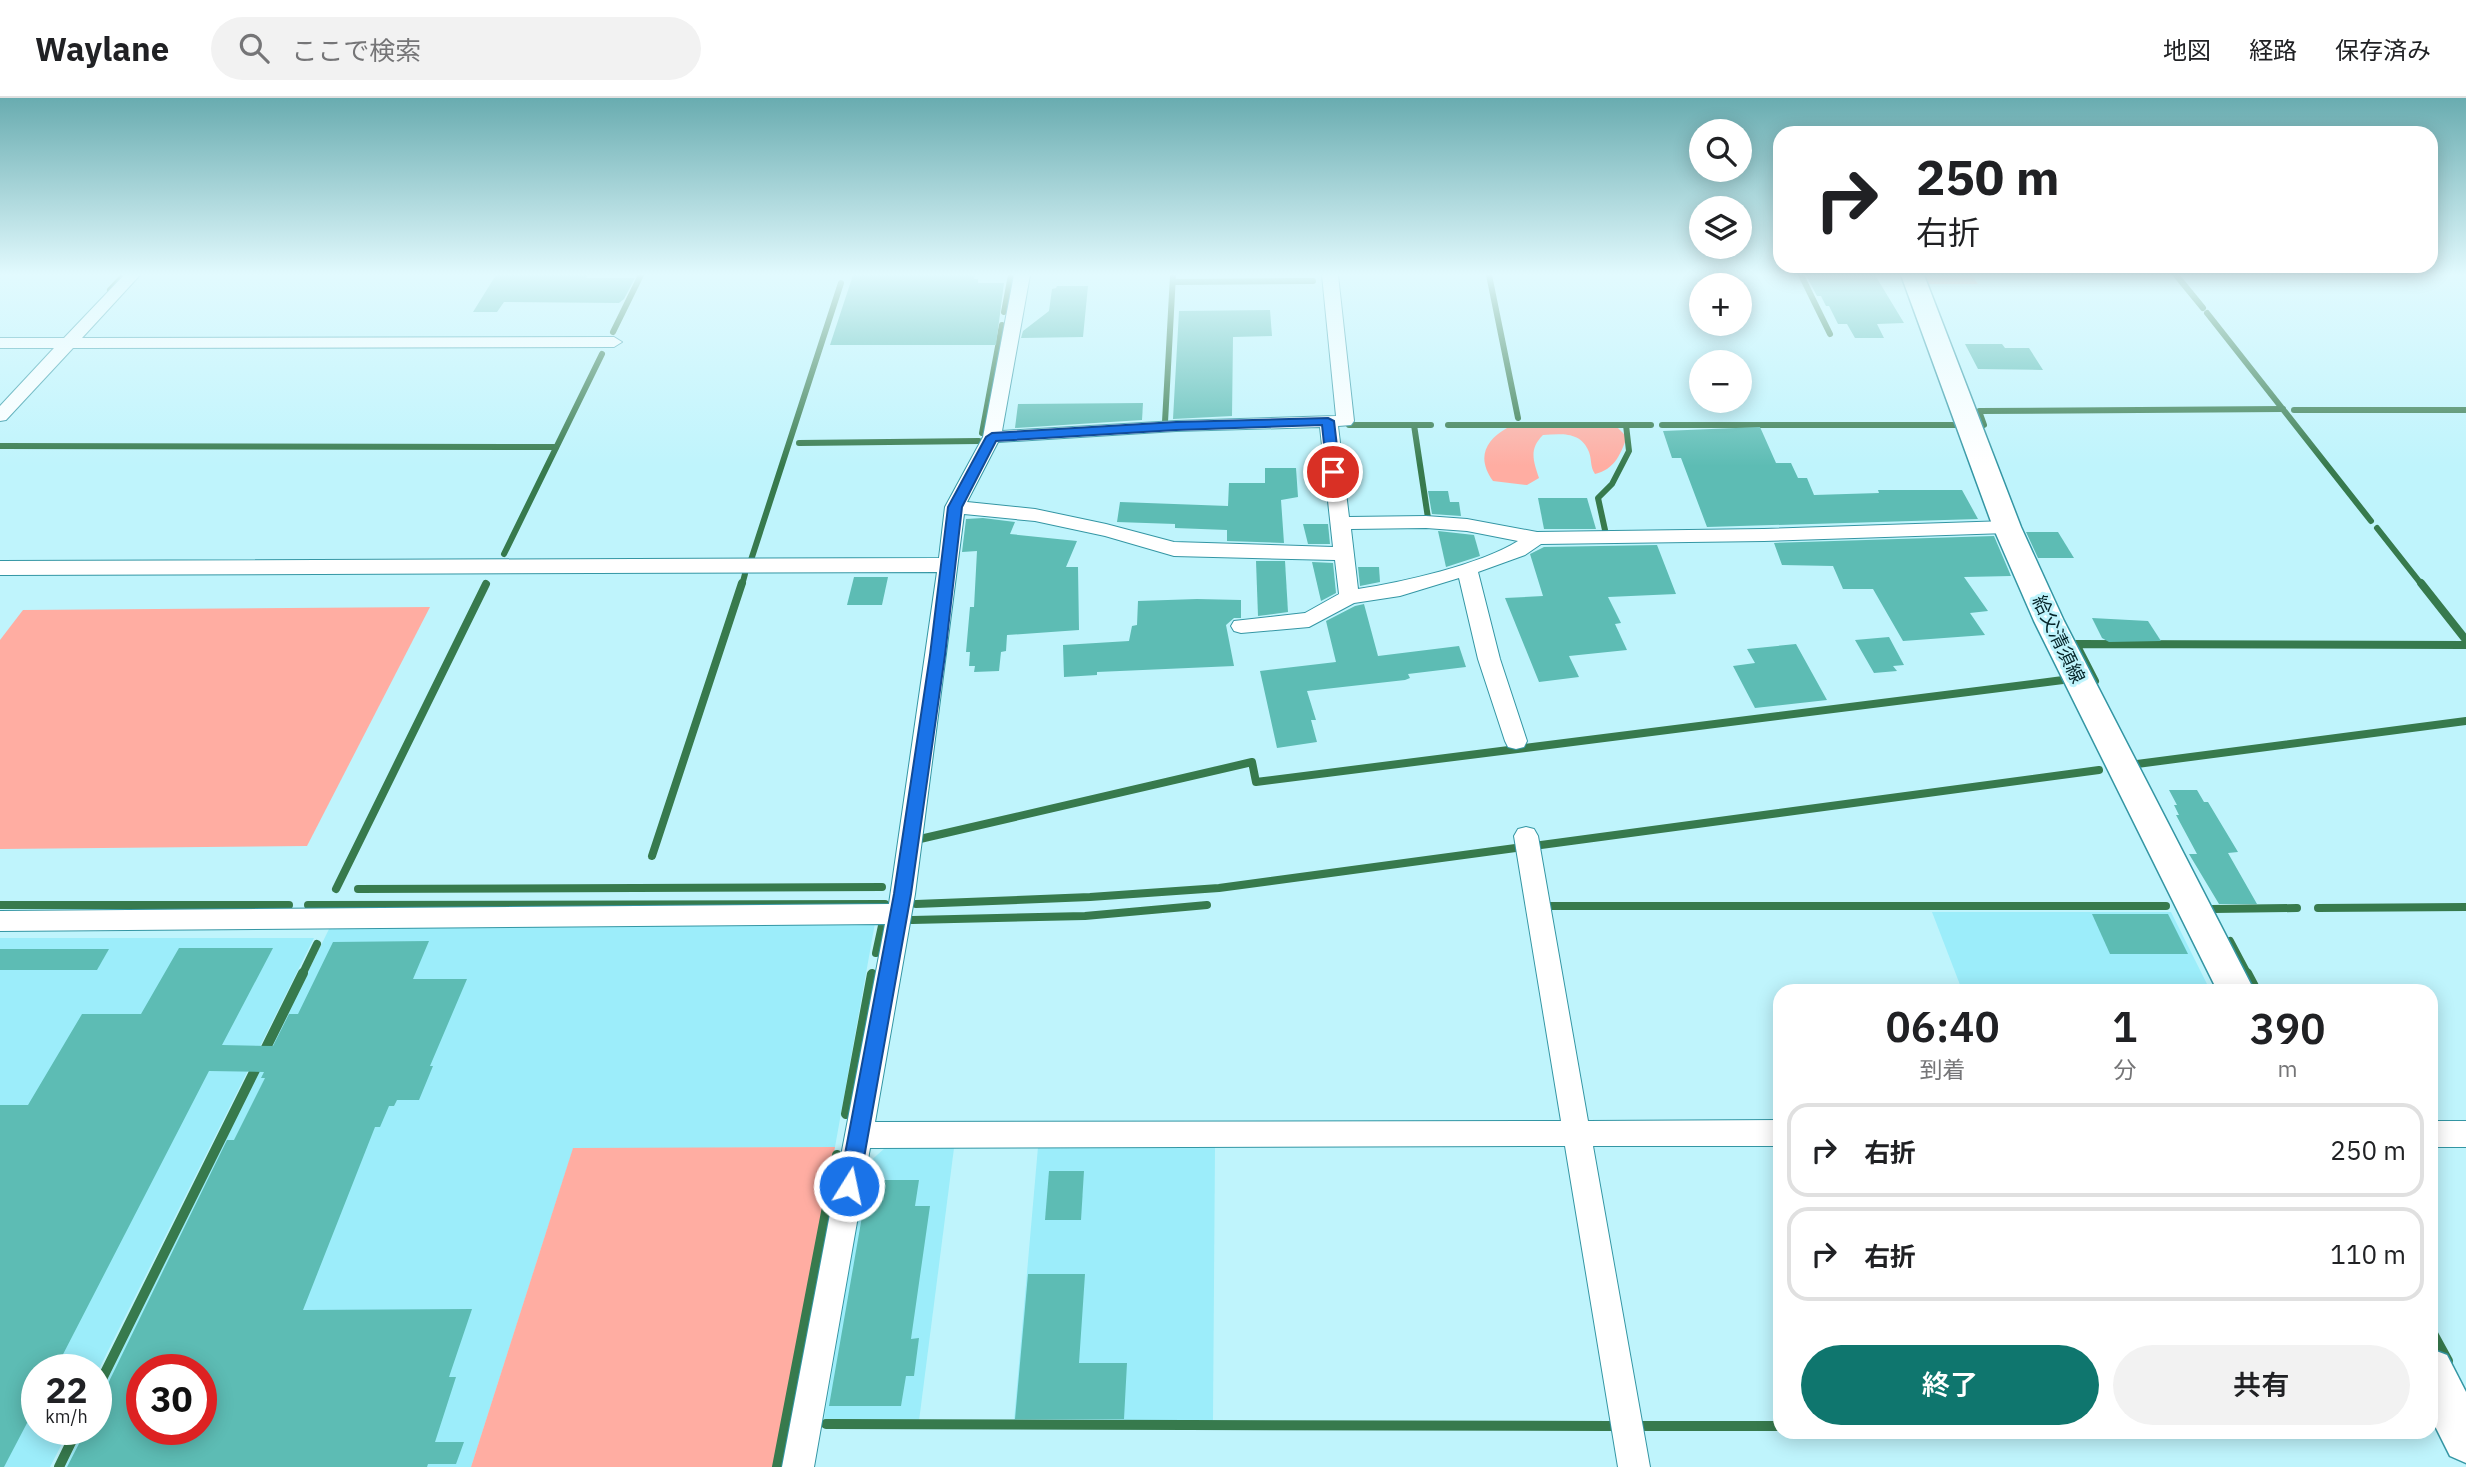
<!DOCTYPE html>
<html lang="ja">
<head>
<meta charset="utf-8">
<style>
  body { margin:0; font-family:"IBM Plex Sans","Noto Sans JP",sans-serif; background:#f2f2f2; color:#202124; height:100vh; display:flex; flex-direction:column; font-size:26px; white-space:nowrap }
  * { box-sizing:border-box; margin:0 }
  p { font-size:23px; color:#757577 }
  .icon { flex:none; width:38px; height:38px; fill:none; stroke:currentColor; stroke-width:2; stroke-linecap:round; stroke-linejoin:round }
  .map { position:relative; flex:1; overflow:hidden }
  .panel { position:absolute; left:1773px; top:886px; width:665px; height:455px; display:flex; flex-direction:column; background:#fff; border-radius:21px; box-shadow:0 4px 18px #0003 }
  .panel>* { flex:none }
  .guide { position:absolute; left:1773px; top:28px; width:665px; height:147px; border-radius:21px; box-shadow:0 4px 18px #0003; background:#fff; color:#202124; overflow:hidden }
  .buttons { position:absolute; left:1689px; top:21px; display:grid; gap:14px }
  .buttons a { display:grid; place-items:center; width:63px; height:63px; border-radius:50%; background:#fff; box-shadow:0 4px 18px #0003; font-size:35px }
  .speed { position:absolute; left:21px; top:1256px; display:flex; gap:14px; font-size:35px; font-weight:700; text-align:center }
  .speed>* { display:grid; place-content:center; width:91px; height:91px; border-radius:50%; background:#fff; box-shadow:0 4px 18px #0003; line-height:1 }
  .speed small { font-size:18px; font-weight:400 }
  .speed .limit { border:10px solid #d22; background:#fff; color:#111 }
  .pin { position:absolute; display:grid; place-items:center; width:60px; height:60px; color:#fff; margin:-30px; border:4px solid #fff; border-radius:50%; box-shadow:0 2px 7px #0007 }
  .me { position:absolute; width:77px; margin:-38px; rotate:10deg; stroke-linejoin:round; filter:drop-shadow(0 0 5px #0008) }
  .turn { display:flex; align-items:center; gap:24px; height:147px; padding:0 28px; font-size:32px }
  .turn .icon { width:91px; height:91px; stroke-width:2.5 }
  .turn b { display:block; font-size:49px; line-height:60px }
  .eta { display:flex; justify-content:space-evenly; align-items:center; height:119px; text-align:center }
  .eta b { font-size:42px; font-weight:600; line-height:49px }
  .button { display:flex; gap:14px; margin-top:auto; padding:14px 28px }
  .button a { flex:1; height:80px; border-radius:42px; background:#0f766e; color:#fff; font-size:28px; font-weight:600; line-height:80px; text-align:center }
  .button a+a { background:#f2f2f2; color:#202124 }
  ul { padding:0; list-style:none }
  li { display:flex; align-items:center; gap:21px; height:94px; margin:0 14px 10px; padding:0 14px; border:4px solid #e0e0e0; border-radius:21px }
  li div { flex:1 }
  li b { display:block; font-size:26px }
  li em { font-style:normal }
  header { display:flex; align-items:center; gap:42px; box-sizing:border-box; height:98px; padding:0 35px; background:#fff; border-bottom:2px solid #e0e0e0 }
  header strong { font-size:33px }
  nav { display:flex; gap:38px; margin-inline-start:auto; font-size:24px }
  .search { width:490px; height:63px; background:#f2f2f2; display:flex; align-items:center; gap:18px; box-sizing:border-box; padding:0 24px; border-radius:38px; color:#757577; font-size:26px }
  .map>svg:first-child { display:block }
  .built { fill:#9cedfa; fill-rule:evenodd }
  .green { fill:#ffada2 }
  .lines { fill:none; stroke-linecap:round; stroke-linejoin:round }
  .stream-far2 { stroke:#377a4d; stroke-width:6 }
  .stream-far1 { stroke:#377a4d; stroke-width:8 }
  .stream { stroke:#377a4d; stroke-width:10 }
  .building { fill:#5dbcb4; fill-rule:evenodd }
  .minor-casing { stroke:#3496a4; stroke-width:2 }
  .secondary-casing { stroke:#3496a4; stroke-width:3 }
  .minor { fill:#fff; fill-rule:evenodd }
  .secondary { fill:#fff; fill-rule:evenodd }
  .route { fill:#1a73e8; stroke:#114b97; stroke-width:2 }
  .labels { text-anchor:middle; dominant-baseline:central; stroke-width:6; stroke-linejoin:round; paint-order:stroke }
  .street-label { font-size:19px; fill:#052428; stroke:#bff4fc }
</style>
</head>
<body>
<header>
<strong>Waylane</strong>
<div class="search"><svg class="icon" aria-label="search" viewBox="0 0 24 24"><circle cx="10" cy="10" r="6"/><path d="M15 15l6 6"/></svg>ここで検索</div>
<nav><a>地図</a><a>経路</a><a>保存済み</a></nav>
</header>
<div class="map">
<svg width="2466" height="1369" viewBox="0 0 2466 1369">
  <rect width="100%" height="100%" fill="#bff4fc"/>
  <g class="built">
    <polygon points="1932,814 2171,814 2210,892 1962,892"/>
    <path d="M 875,825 L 835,1049 L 573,1051 L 471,1369 L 65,1369 L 83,1332 L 96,1332 L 96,1305 L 331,827 ZM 142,1272 L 201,1272 L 201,1332 L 142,1332 Z"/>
    <polygon points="0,840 314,840 96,1277 96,1272 37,1272 37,1332 69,1332 50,1369 0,1369"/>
    <polygon points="1038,1049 1215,1049 1213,1323 1014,1323"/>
    <polygon points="885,1050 954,1050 919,1323 824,1322 867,1066"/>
  </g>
  <g class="green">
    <polygon points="1923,177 1972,177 1978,186 1926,186"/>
    <path d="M 1617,329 L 1627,339 C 1620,357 1615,371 1595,376 C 1590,369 1592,362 1589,354 C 1581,333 1561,336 1543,337 C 1529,351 1533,362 1539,380 L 1527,387 L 1493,383 C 1477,361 1484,343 1507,330 Z"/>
    <polygon points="430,509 307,748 0,751 0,542 23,512"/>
    <polygon points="835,1049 774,1369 471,1369 573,1050"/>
  </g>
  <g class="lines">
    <g class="stream-far2">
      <polyline points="1489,177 1518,320"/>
      <polyline points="1801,177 1830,236"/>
      <polyline points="2176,177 2203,210"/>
      <polyline points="1173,184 1313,183"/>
      <polyline points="110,192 124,177"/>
      <polyline points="1004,214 1011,177"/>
      <polyline points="2207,215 2371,423"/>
      <polyline points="613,234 641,177"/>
      <polyline points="2294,312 2466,312"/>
      <polyline points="1165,324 1173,177"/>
      <polyline points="1349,327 1431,327"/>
      <polyline points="1414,327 1428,420"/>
      <polyline points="1448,327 1651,327"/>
      <polyline points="1662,327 1958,327"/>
      <polyline points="1984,327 1979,313 2283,311"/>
      <polyline points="982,335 1002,227"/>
      <polyline points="799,345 979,343"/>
      <polyline points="0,348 556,349"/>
      <polyline points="2377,430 2422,487"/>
      <polyline points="1605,432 1598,400 1612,386 1629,353 1626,327"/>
      <polyline points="504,456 602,256"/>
      <polyline points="751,462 841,185"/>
      <polyline points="742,487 745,476"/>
    </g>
    <g class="stream-far1">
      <polyline points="2421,485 2466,542"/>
      <polyline points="2095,583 2076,546 2466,547"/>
      <polyline points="2137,666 2466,623"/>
      <polyline points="920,741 1252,664 1256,684 2063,582"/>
      <polyline points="1541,747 2099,672"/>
      <polyline points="652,758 742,485"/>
      <polyline points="336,791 486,486"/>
      <polyline points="358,791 882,789"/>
      <polyline points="916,806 1090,799 1219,790 1523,749"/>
      <polyline points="0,807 289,807"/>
      <polyline points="308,807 885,806"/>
      <polyline points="1549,808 2166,808"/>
      <polyline points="2318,810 2466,809"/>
      <polyline points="2213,811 2297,810"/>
      <polyline points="912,822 1085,818 1207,807"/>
      <polyline points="2230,843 2248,877"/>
      <polyline points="876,855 883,823"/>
      <polyline points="302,877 317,846"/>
    </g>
    <g class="stream">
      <polyline points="2247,875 2256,892"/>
      <polyline points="846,1016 872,876"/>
      <polyline points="2431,1232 2448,1263"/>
      <polyline points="96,1293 303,875"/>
      <polyline points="826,1326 1612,1328"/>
      <polyline points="1639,1328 1780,1328"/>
      <polyline points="59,1369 77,1332"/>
      <polyline points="777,1369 837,1057"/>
    </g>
  </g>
  <g class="building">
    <polygon points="496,177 588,177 586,180 635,180 624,201 619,205 504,204 497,214 473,214"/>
    <polygon points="853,177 975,177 974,181 978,181 978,185 1004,185 996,247 830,247"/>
    <polygon points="1806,177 1875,177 1904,225 1877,226 1884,240 1855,240 1847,226 1838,226 1829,208 1826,208 1821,198 1817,198"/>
    <polygon points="1057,188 1088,188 1083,239 1021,240 1023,233 1049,213 1052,191 1056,190"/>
    <polygon points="1270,212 1272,238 1233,239 1232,318 1173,321 1179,213"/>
    <polygon points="1965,246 2002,246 2005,250 2029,250 2043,272 1978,271"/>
    <polygon points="1143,305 1142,322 1015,330 1018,306"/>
    <polygon points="1760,329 1776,365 1791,365 1798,380 1807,380 1814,397 1879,395 1878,392 1962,392 1978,421 1707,429 1681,360 1672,360 1663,333"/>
    <polygon points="1265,370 1296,370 1298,399 1281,402 1284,445 1227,443 1227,432 1175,430 1175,426 1117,424 1120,404 1228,408 1229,385 1265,385"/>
    <polygon points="1428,393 1448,393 1450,404 1459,404 1461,418 1432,416"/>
    <polygon points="1538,400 1587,400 1596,431 1544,431"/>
    <polygon points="983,420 1015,424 1010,436 1077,443 1066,469 1078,469 1079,532 1007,537 1006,553 1001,554 999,573 974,574 975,568 969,568 970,554 966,554 970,509 974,509 977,453 962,454 966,421"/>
    <polygon points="1303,426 1328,426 1330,446 1308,446"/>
    <polygon points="1438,433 1474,437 1480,458 1446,469"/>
    <polygon points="2026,434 2058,434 2074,460 2038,460"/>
    <polygon points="1994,438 2011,478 1964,479 1988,513 1970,515 1985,537 1903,543 1873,491 1843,491 1833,468 1782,467 1774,445"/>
    <polygon points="1657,447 1676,496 1608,499 1621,525 1615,526 1627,552 1569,558 1579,579 1539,584 1505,500 1543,498 1530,456 1544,449"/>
    <polygon points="1256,463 1285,463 1288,514 1258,518"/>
    <polygon points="1312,464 1333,465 1336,495 1321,503"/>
    <polygon points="1358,469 1379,469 1380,484 1360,488"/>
    <polygon points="854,479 888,479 882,507 847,507"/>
    <polygon points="1197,501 1241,502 1241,520 1234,520 1226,527 1234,568 1097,574 1097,577 1064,579 1063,547 1129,543 1132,528 1137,527 1138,503"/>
    <polygon points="1364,506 1378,558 1459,548 1466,569 1408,576 1410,580 1405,582 1307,593 1316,622 1311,622 1317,644 1277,650 1260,573 1336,564 1326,523 1355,508"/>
    <polygon points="2092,520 2148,523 2161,543 2109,544 2102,540"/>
    <polygon points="1889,539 1904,567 1893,568 1897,573 1874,575 1855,542"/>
    <polygon points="1796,546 1827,602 1755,610 1733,568 1755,565 1747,551"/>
    <polygon points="2169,692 2197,692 2204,704 2208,704 2238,754 2228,755 2257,806 2219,806 2189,756 2197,756 2176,717 2179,717 2174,707 2177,707"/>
    <polygon points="2092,816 2168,816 2188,856 2110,856"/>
    <path d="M 429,843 L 413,881 L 467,881 L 430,968 L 433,968 L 419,1002 L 397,1002 L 394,1008 L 389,1008 L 380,1029 L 375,1029 L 303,1212 L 472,1211 L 449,1279 L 456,1279 L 435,1344 L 464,1344 L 456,1366 L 428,1366 L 427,1369 L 67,1369 L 86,1332 L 96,1332 L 96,1310 L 227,1042 L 234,1042 L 265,980 L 261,980 L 264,974 L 209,973 L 57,1268 L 37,1268 L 37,1306 L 4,1369 L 0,1369 L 0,1007 L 28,1007 L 82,916 L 141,916 L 179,850 L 273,850 L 222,947 L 273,948 L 289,916 L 298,916 L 333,844 ZM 142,1272 L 201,1272 L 201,1332 L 142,1332 Z"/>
    <polygon points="0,851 109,851 97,872 0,872"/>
    <polygon points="1049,1073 1084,1073 1081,1122 1045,1122"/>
    <polygon points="882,1082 919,1082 915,1108 930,1108 911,1241 919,1240 914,1278 906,1278 901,1308 829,1308 864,1107 878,1107"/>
    <polygon points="1028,1176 1085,1176 1079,1265 1127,1265 1124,1321 1015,1321"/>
  </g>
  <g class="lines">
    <g class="minor-casing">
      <g id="minor">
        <polygon points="124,177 140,177 82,240 614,239 622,244 614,249 73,250 6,322 0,323 0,308 54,250 0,250 0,240 64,240"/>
        <path d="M 1014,177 L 1030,177 L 1002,333 L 1176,323 L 1336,318 L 1322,177 L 1338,177 L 1354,323 L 1351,327 L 1338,328 L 1349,419 L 1426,418 L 1467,421 L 1537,434 L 1764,431 L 2007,423 L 2014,425 L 2017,429 L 2014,433 L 2007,435 L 1764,443 L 1541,446 L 1525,457 L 1478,474 L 1500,561 L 1527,643 L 1524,649 L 1516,651 L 1508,649 L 1505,643 L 1478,561 L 1459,480 L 1400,498 L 1354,505 L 1309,529 L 1241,535 L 1234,533 L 1231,528 L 1234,523 L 1305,515 L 1339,496 L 1335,462 L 1174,458 L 1105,438 L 1035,423 L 964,416 L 915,796 L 875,1024 L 1561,1023 L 1514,738 L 1518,731 L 1526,729 L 1534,731 L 1538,738 L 1588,1023 L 1780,1022 L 1780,1048 L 1593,1048 L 1650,1369 L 1618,1369 L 1565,1048 L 870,1050 L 814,1369 L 782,1369 L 885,826 L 0,833 L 0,813 L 889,806 L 937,474 L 0,477 L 0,463 L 939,460 L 945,409 L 983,339 ZM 1320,329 L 1333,449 L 1174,444 L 1106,426 L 1035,411 L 967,404 L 998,344 L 1176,333 ZM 1426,430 L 1467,433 L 1518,443 C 1479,467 1403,484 1358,491 L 1351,431 Z"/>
        <rect x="2431" y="1023" width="35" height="26"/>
      </g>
    </g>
    <g class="secondary-casing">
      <g id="secondary">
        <polygon points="1901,177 1924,177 2021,429 2064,523 2254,892 2217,892 2034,523 1993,429"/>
        <polygon points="2431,1251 2447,1257 2466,1294 2466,1365 2450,1358 2431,1320"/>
      </g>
    </g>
    <use href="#minor" class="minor"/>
    <use href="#secondary" class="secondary"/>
  </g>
  <linearGradient id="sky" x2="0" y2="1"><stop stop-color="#69acb0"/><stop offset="0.48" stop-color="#e2fafe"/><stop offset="1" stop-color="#e2fafe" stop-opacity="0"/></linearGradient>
  <rect width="2466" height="368" fill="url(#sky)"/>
  <polygon class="route" points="1328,320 1334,323 1340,374 1333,378 1327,374 1322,327 1176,332 996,343 962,409 945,557 911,796 859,1088 856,1095 849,1097 842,1095 839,1088 894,796 930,557 948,409 986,339 992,335 1176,324"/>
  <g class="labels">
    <g class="street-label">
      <text transform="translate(2059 541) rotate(64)">給父清須線</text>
    </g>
  </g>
</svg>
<div class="buttons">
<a><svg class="icon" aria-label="search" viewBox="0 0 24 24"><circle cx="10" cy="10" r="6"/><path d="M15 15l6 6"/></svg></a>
<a><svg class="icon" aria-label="layers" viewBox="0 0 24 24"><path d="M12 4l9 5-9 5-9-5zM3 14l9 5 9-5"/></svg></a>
<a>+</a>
<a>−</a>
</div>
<div class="speed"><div>22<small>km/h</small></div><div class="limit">30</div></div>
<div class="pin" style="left:1333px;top:374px;background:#d93025"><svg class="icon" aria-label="arrive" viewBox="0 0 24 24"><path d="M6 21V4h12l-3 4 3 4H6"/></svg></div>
<svg class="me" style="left:849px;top:1088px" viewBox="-20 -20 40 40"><circle r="17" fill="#1a73e8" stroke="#fff" stroke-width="3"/><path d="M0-11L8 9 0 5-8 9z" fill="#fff"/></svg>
<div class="guide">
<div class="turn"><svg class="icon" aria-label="right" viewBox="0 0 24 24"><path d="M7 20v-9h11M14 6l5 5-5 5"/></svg><div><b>250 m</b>右折</div></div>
</div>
<section class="panel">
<div class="eta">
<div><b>06:40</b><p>到着</p></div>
<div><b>1</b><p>分</p></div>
<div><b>390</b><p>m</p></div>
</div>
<ul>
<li><svg class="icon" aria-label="right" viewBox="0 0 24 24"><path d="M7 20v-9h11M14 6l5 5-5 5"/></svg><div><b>右折</b></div><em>250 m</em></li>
<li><svg class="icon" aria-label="right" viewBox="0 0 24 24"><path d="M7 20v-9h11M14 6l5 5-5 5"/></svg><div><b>右折</b></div><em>110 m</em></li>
</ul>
<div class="button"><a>終了</a><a>共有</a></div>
</section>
</div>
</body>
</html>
